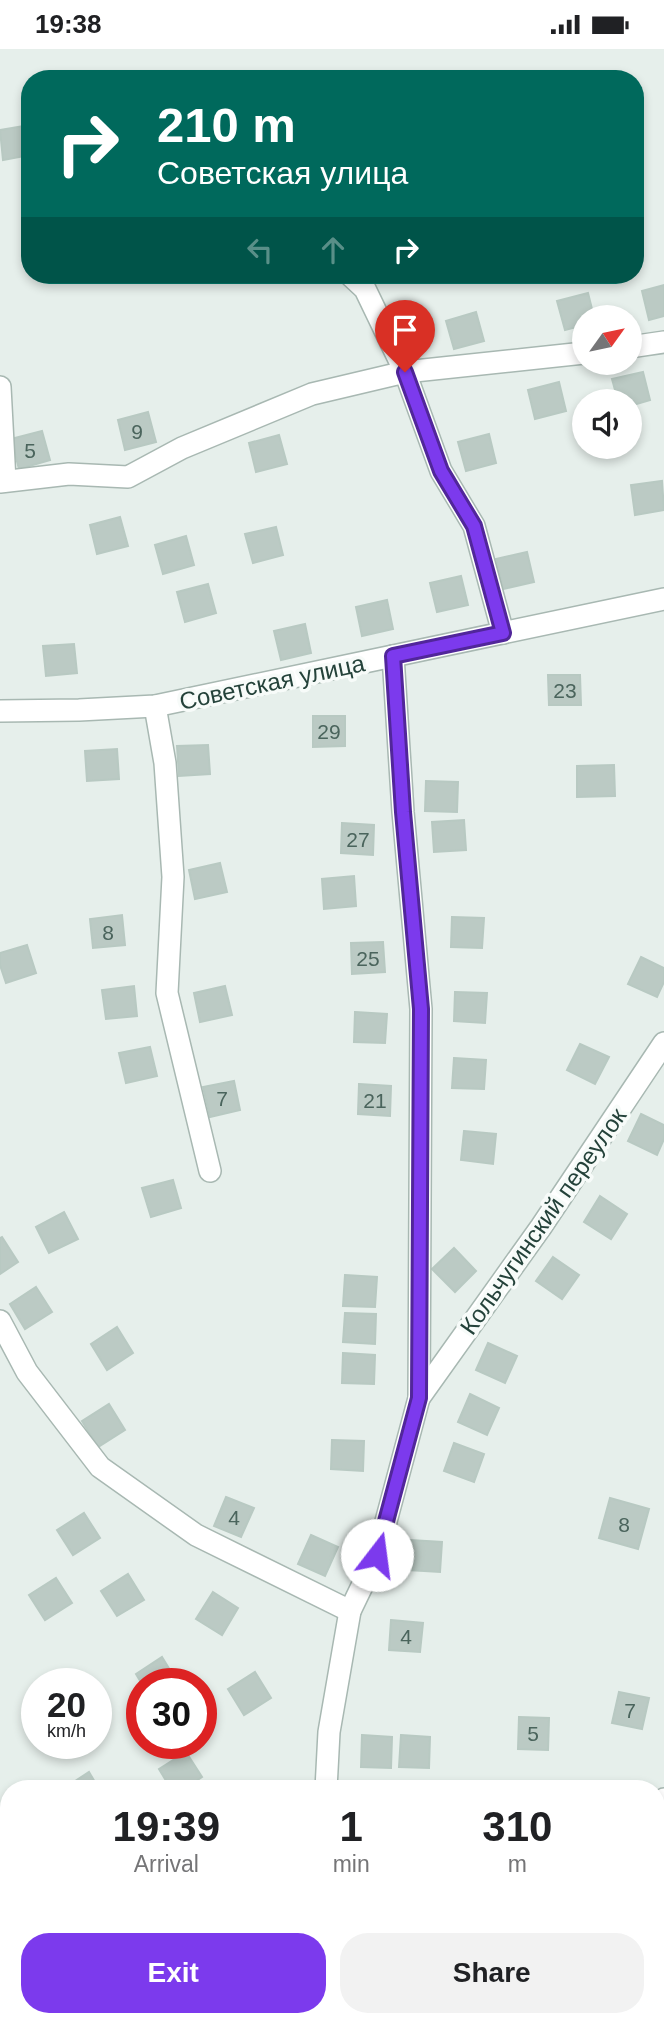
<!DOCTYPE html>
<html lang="en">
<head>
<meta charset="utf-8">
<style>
  body { margin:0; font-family:Helvetica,sans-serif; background:#f2f2f2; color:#202124; height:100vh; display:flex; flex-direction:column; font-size:26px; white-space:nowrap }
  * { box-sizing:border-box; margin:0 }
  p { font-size:23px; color:#757577 }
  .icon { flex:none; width:38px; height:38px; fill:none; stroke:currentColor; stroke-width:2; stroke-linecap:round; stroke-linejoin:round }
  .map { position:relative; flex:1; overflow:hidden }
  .panel { position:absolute; left:0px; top:1731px; width:665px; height:247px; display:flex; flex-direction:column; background:#fff; border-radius:28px 28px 0 0; box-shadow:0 4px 10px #0003 }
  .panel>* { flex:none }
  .banner { position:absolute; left:21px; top:21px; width:623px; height:214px; border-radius:28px; box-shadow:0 4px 10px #0003; background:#00695c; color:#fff; overflow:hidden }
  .needle { width:46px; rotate:57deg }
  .buttons { position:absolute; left:572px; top:256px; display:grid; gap:14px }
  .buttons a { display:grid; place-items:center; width:70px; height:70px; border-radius:50%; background:#fff; box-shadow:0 4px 10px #0003; font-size:35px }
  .speed { position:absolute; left:21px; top:1619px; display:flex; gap:14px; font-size:35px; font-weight:700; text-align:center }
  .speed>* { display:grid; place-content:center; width:91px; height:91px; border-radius:50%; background:#fff; box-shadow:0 4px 10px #0003; line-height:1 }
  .speed small { font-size:18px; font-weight:400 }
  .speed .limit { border:10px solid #d22; background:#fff; color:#111 }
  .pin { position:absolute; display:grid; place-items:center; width:60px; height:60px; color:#fff; margin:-72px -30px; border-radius:50% 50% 50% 0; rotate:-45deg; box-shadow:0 0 7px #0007 }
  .pin .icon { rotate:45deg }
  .me { position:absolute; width:77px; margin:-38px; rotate:15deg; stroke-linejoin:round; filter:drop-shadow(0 0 5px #0008) }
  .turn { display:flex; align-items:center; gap:24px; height:147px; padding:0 21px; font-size:32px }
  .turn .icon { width:91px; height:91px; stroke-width:2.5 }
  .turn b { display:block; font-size:49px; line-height:60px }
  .lanes { display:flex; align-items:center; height:66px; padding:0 21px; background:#0003; justify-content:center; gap:35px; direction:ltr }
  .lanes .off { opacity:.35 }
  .eta { display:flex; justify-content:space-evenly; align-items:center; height:119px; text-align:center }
  .eta b { font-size:42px; font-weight:600; line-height:49px }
  .button { display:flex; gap:14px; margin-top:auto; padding:14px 21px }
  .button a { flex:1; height:80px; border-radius:28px; background:#7c3aed; color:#fff; font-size:28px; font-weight:600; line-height:80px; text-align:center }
  .button a+a { background:#f2f2f2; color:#202124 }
  .status { display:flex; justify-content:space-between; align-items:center; height:49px; padding:0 35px; background:#fff; direction:ltr }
  .status svg { height:19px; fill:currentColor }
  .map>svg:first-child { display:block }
  .building { fill:#bbcac4; stroke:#b8c9c2; stroke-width:2 }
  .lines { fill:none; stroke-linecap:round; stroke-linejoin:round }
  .minor-casing { stroke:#a8b8b2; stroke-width:24 }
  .tertiary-casing { stroke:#a8b8b2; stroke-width:24 }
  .minor { stroke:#fff; stroke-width:21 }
  .tertiary { stroke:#fff; stroke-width:21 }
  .route-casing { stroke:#51269a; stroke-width:18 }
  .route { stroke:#7c3aed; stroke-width:12 }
  .labels { text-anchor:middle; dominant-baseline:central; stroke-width:7; stroke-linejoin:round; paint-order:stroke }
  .number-label { font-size:21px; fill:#4a645c }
  .street-label { font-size:24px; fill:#24423a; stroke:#f7fbf9 }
</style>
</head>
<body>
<div class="status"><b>19:38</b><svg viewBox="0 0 49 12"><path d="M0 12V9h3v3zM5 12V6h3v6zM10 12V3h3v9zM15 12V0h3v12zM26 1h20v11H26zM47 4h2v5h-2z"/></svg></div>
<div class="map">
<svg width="664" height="1976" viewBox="0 0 664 1976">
  <rect width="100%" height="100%" fill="#e6efeb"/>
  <g class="building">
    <polygon points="30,76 30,106 3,111 0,81"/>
    <polygon points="664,236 664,267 649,271 642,242"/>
    <polygon points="588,244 594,268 584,268 584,276 565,281 557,252"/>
    <polygon points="476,263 484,292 454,300 446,272"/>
    <polygon points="643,323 650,351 630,357 630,352 618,352 612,330"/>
    <polygon points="559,333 566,362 535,370 528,341"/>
    <polygon points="148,363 156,393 125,401 118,371"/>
    <polygon points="42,382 50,411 19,420 11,390"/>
    <polygon points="489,385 496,414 466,422 458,393"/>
    <polygon points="279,386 287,415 256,423 249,394"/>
    <polygon points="662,432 664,461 635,466 631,436"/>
    <polygon points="120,468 128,497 97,505 90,476"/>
    <polygon points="276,478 283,506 253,514 245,485"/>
    <polygon points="186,487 194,516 163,525 155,496"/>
    <polygon points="527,503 534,533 503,540 496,510"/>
    <polygon points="461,527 468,556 437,563 430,534"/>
    <polygon points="208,535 216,564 185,573 177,543"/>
    <polygon points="387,551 393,580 362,587 356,558"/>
    <polygon points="305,575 311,604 281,611 274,582"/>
    <polygon points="74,595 77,624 46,627 43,597"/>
    <polygon points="548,626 580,626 581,656 549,656"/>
    <polygon points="313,667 345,667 345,697 313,698"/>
    <polygon points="208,696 210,725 179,727 177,697"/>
    <polygon points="117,700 119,730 87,732 85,702"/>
    <polygon points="614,716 615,747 577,748 577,717"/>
    <polygon points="426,732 458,733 457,763 425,762"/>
    <polygon points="464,771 466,801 434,803 432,773"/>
    <polygon points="342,774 374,776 373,806 341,804"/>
    <polygon points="220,814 227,843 195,850 189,821"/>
    <polygon points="354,827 356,857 324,860 322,830"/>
    <polygon points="122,866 125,896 93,899 90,870"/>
    <polygon points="452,868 484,869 482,899 451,898"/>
    <polygon points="383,893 385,923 352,925 351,894"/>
    <polygon points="27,896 36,924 6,934 0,916 0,904"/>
    <polygon points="641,908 664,919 664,933 657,948 628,935"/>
    <polygon points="134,937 137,967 106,970 102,941"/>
    <polygon points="225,937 232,966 200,973 194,944"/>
    <polygon points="455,943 487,944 485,974 454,972"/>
    <polygon points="355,963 387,965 385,994 354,993"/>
    <polygon points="580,995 609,1008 595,1035 567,1021"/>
    <polygon points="150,998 157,1027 126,1034 119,1004"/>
    <polygon points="454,1009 486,1011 484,1040 452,1039"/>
    <polygon points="234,1032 240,1061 210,1068 203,1038"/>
    <polygon points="359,1035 391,1037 390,1067 358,1065"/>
    <polygon points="641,1065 664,1076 664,1090 657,1106 628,1092"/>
    <polygon points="464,1082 496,1085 493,1115 461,1111"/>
    <polygon points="173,1131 181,1159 151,1168 142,1139"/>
    <polygon points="600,1147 627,1165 611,1190 584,1173"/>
    <polygon points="64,1163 78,1190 49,1204 36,1178"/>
    <polygon points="2,1188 18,1213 0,1225 0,1189"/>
    <polygon points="454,1199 476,1222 455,1243 432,1220"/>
    <polygon points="553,1208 579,1226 562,1250 536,1232"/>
    <polygon points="345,1226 377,1228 375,1258 343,1257"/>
    <polygon points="36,1238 52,1263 25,1280 10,1255"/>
    <polygon points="345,1264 376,1265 375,1295 343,1293"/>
    <polygon points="117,1278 133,1304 107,1321 91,1295"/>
    <polygon points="488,1294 517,1307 505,1334 476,1321"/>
    <polygon points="343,1304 375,1306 374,1335 342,1334"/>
    <polygon points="470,1345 499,1359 487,1386 458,1373"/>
    <polygon points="109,1355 125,1381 98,1398 82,1372"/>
    <polygon points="332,1391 364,1392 363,1422 331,1420"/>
    <polygon points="454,1394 484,1405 474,1433 444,1422"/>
    <polygon points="226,1448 254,1459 241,1488 214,1477"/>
    <polygon points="610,1449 649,1460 638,1500 599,1489"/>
    <polygon points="84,1464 100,1489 73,1506 57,1481"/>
    <polygon points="311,1486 338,1498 325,1527 298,1515"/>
    <polygon points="410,1491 442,1493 440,1523 408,1521"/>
    <polygon points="128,1525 144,1551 117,1567 101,1542"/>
    <polygon points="56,1529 72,1554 45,1571 29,1546"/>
    <polygon points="213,1543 238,1559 222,1586 196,1570"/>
    <polygon points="391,1571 423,1574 420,1603 389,1601"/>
    <polygon points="162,1608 178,1634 142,1635 136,1625"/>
    <polygon points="255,1623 271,1649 244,1666 228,1640"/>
    <polygon points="619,1643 649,1649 642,1680 612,1674"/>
    <polygon points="519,1668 549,1669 548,1701 518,1700"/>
    <polygon points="362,1686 392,1688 391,1719 361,1718"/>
    <polygon points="401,1686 430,1688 429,1719 399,1718"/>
    <polygon points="186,1703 202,1728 184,1740 171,1740 159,1720"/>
    <polygon points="89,1723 99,1740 63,1740"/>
    <polygon points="3,1822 9,1832 9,1854 0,1859 0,1824"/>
    <polygon points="182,1969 250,1969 241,1976 187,1976"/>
    <polygon points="450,1969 473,1969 478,1976 441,1976"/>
  </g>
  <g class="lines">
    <g class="minor-casing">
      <g id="minor">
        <polyline points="350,226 365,240 405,323 441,422 474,477 503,584"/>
        <polyline points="630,298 664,293"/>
        <polyline points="0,338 5,432"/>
        <polyline points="0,433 69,425 128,428 182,399 312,345 405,323 584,304"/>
        <polyline points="155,657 165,714 173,828 167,944 210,1122"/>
        <polyline points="0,662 79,661 155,657 664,550"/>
        <polyline points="0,1272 27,1323 100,1418 196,1486 350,1562"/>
        <polyline points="419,1349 541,1178 664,994"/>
        <polyline points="326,1740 329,1683 350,1562 377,1506 419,1349 421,960 403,763 393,607"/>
        <polyline points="656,1756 664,1750"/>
        <polyline points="0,1904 9,1916"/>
        <polyline points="60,1969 67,1976"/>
      </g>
    </g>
    <g class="tertiary-casing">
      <g id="tertiary">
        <polyline points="656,1765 664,1766"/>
        <polyline points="0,1944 9,1938"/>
        <polyline points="338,1976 346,1969"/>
      </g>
    </g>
    <use href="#minor" class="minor"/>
    <use href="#tertiary" class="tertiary"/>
  </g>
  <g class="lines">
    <g class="route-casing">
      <polyline id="route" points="377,1506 419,1349 421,960 403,763 393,607 503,584 474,477 441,422 405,323"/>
    </g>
    <use href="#route" class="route"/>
  </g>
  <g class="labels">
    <g class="number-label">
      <text x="137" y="382">9</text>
      <text x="30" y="401">5</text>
      <text x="565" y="641">23</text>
      <text x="329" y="682">29</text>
      <text x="358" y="790">27</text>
      <text x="108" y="883">8</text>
      <text x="368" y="909">25</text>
      <text x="222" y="1049">7</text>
      <text x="375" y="1051">21</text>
      <text x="234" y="1468">4</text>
      <text x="624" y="1475">8</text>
      <text x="406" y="1587">4</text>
      <text x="630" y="1661">7</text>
      <text x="533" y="1684">5</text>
    </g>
    <g class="street-label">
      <text transform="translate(272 633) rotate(-12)">Советская улица</text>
      <text transform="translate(543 1172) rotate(-55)">Кольчугинский переулок</text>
    </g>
  </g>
</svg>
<div class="buttons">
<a><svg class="needle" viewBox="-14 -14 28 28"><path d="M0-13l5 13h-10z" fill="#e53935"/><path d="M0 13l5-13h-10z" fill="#757577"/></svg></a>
<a><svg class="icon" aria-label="sound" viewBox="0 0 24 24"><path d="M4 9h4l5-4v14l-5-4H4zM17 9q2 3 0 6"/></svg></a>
</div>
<div class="speed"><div>20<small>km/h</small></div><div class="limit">30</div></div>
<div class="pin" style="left:405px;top:323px;background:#d93025"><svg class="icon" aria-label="arrive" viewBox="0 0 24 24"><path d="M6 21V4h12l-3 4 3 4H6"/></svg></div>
<svg class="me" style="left:377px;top:1506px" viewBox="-20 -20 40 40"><circle r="19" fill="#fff"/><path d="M0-13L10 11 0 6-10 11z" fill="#7c3aed"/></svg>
<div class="banner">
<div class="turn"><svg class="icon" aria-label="right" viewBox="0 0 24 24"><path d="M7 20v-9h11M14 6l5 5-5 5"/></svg><div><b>210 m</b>Советская улица</div></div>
<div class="lanes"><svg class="icon off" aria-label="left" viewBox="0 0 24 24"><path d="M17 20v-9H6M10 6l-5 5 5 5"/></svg><svg class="icon off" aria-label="ahead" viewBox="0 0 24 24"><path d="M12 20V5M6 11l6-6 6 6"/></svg><svg class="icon" aria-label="right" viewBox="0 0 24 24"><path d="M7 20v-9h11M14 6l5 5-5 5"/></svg></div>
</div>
<section class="panel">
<div class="eta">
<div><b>19:39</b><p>Arrival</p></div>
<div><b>1</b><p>min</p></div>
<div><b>310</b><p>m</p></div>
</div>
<div class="button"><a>Exit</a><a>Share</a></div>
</section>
</div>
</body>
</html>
